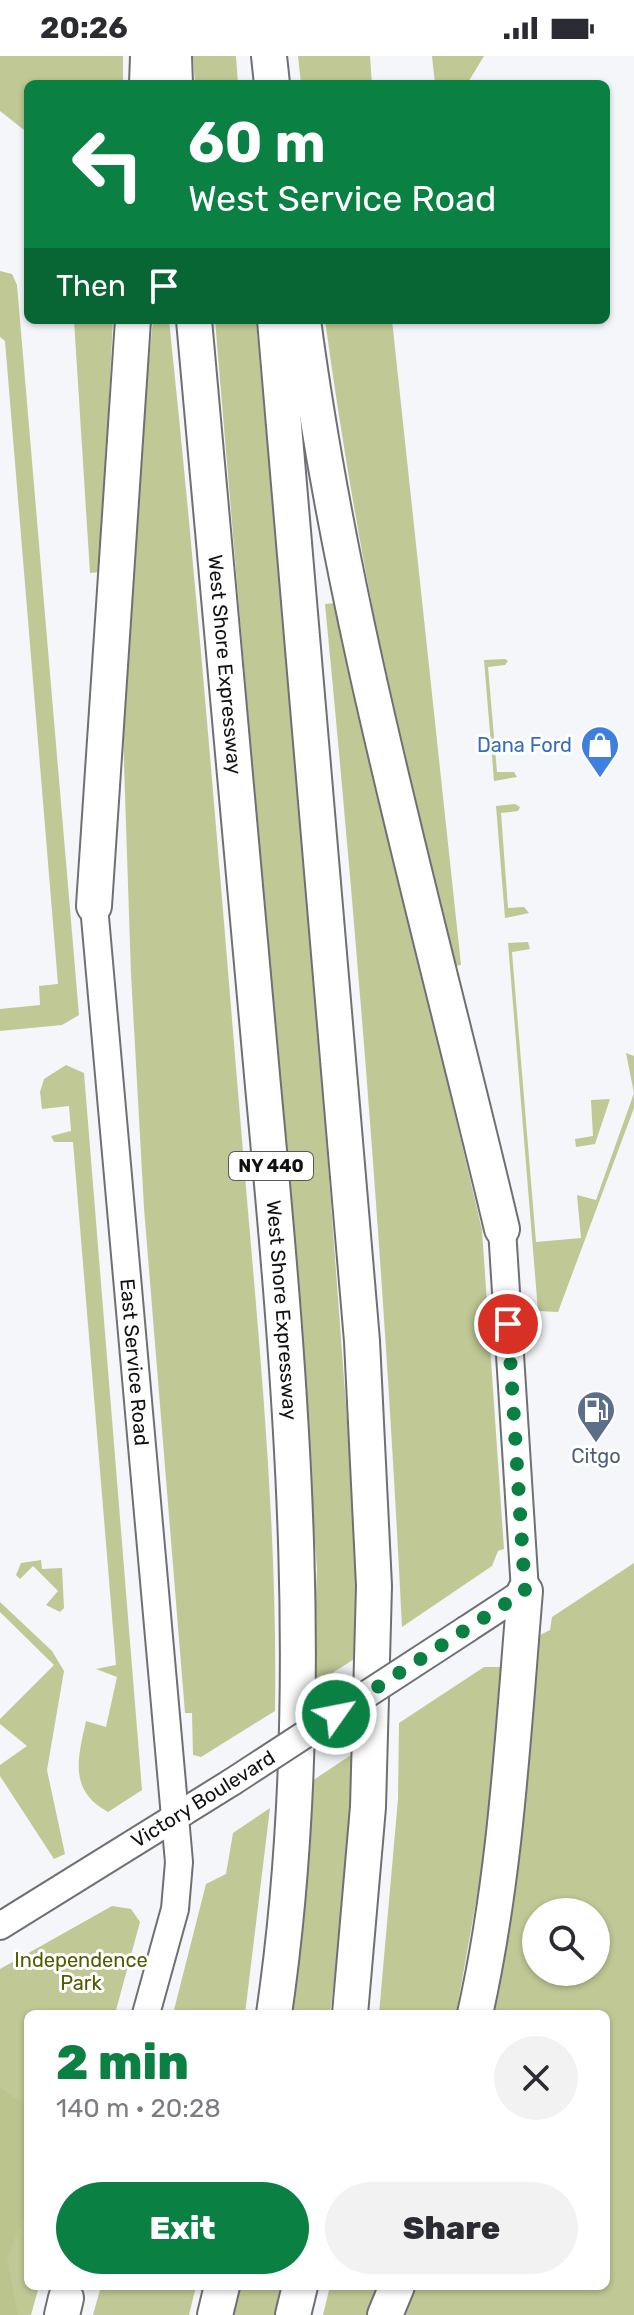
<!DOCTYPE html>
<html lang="en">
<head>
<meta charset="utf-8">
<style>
  body { margin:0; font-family:Rubik,sans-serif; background:#f2f2f3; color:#2b2b33; height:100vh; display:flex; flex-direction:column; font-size:30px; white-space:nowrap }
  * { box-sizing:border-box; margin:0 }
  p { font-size:26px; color:#7c7c81 }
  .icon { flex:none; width:44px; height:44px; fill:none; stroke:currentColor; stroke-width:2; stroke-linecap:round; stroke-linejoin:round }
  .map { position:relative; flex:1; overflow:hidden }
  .side { position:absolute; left:24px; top:1954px; width:586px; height:280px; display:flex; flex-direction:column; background:#fff; border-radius:12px; box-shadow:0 2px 6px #0004 }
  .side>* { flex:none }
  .guide { position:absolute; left:24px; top:24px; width:586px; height:244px; border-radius:12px; box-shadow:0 2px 6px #0004; background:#0b8043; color:#fff; overflow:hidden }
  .buttons { position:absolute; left:522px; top:1842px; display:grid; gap:16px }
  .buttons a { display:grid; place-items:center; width:88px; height:88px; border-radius:50%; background:#fff; box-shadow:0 2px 6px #0004; font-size:40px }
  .pin { position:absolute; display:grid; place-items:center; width:68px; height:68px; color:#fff; margin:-34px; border:4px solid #fff; border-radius:50%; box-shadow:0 2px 8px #0007 }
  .me { position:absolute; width:88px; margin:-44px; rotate:57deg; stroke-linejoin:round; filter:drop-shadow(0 0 6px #0008) }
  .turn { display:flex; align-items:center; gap:28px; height:168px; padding:0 32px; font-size:36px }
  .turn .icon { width:104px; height:104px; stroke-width:2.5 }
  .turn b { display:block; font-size:56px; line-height:68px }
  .then { display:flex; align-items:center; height:76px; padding:0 32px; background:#0003; gap:16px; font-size:30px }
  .round { display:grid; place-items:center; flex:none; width:84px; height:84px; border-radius:42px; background:#f2f2f3 }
  .summary { display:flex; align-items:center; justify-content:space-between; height:136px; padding:0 32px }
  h1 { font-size:48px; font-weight:800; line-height:60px; color:#0b8043 }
  .cta { display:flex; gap:16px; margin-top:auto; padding:16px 32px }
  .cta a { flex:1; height:92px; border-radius:48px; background:#0b8043; color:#fff; font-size:32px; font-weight:800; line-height:92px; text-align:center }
  .cta a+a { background:#f2f2f3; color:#2b2b33 }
  .status { display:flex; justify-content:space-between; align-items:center; height:56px; padding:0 40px; background:#fff; direction:ltr }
  .status svg { height:22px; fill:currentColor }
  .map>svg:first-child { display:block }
  .green { fill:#c0c895; fill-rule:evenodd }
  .forest { fill:#bcc48e }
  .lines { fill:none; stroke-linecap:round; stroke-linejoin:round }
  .secondary-casing { stroke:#6e7073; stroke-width:30 }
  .motorway-casing { stroke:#6e7073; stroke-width:38 }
  .secondary { stroke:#fff; stroke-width:26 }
  .motorway { stroke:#fff; stroke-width:34 }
  .secondary-bridge-casing { stroke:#6e7073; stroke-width:30; stroke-linecap:butt }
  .secondary-bridge { stroke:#fff; stroke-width:26 }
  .route { stroke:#0b8043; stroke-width:14; stroke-dasharray:0 25.2 }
  .labels { text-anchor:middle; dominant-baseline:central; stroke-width:6; stroke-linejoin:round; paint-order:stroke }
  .shield { fill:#fff; stroke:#585859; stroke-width:2 }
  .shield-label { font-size:18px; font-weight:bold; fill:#101112 }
  .street-label { font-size:20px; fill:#101112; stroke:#fff }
  .shop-label { font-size:20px; fill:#366cbe; stroke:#fff; text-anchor:end }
  .service-label { font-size:20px; fill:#4e5e75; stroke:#fff }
  .park-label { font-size:20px; fill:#535b00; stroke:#fff }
</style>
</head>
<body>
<div class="status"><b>20:26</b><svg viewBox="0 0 49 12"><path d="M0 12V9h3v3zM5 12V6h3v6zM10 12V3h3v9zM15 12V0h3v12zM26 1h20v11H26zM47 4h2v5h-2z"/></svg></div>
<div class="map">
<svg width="634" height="2259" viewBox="0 0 634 2259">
  <rect width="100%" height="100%" fill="#f4f6fa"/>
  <g class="green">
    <polygon points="0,0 123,0 123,28 28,28 28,77 0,55"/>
    <polygon points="193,0 236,0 238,28 195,28"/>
    <polygon points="298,0 370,0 372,28 301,28"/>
    <polygon points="432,0 484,0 467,28 435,28"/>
    <polygon points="0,215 12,218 17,229 79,959 62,969 0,975 0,953 40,949 39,930 58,928 5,285 0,281"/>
    <polygon points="74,264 113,264 100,516 90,517"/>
    <path d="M 153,264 L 169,264 C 197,529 218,795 240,1060 C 256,1258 278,1456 275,1655 L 201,1701 L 193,1699 L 192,1657 L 185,1657 L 144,1152 L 131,918 L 120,589 Z"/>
    <polygon points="215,264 256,264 313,906 358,1511 359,1600 312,1630 317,1513 296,1230"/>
    <path d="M 325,264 L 392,264 L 461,909 L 454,910 C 398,697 355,482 325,264 Z"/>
    <path d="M 335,547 L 482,1174 L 504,1493 L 498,1495 L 492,1510 L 402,1571 C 385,1230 358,888 325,548 Z"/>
    <polygon points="505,603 508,605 505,609 488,611 497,716 514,716 517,721 494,725 484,604"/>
    <polygon points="515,748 520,751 518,755 501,757 508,852 524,851 529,857 505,862 496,750"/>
    <polygon points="528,886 530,893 512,896 536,1186 581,1182 577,1139 596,1144 634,1037 626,997 634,1000 634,1052 558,1256 538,1255 508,887"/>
    <path d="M 66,1009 L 84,1017 L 142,1734 L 108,1756 C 68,1734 78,1702 86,1665 L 106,1671 L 117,1621 L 96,1613 L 116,1609 L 73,1086 L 54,1086 L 51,1080 L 71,1075 L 69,1050 L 42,1053 L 40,1036 L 44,1023 Z"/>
    <polygon points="610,1043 595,1088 576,1091 575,1083 593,1080 591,1044"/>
    <polygon points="41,1504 42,1513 62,1512 64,1552 60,1556 46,1549 58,1535 33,1510 20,1523 16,1519 21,1507"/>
    <path d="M 634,1507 L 634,2259 L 398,2259 L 409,2230 L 606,2230 L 606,1958 L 491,1958 C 521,1836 525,1708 532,1583 L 550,1574 L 552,1561 ZM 536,1856 L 596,1856 L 596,1916 L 536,1916 Z"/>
    <polygon points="0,1546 52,1595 64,1615 47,1714 65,1798 54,1803 0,1720 0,1709 27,1690 0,1668 0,1663 54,1609 0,1556"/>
    <polygon points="484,1611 504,1611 488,1778 456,1958 379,1958 398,1743 399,1667"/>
    <polygon points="354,1697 346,1834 330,1958 285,1958 309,1727"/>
    <polygon points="270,1752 245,1958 173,1958 206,1828 226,1818 233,1777"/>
    <polygon points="112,1850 131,1853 140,1866 115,1958 28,1958 28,2230 39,2230 31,2259 0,2259 0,1913"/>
    <polygon points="101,2230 196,2230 189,2259 93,2259"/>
    <polygon points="236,2230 283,2230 277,2259 229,2259"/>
    <polygon points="330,2230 382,2230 371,2259 323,2259"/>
  </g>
  <polygon class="forest" points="0,2031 28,2052 28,2149 7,2203 18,2259 0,2259"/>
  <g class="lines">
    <g class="secondary-casing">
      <g id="secondary">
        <path id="s1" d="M 94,850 L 179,1806 L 175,1853 L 146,1958"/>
        <polyline points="467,1573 525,1535 502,1173"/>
        <polyline points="0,1870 232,1726"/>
      </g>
    </g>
    <g class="motorway-casing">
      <g id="motorway">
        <polyline points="174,0 175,28"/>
        <polyline points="269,0 272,28"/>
        <polyline points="147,28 148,0"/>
        <path id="s2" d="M 194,264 C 217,519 240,774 263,1030 C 292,1339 319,1649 274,1958"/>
        <polyline points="275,264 362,1285 374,1530 368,1751 350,1958"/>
        <path d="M 303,264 C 344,572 431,872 502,1173"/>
        <polyline points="94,850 133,264"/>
        <path d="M 475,1958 C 506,1819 513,1677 525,1535"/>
        <polyline points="62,2259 66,2242"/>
        <polyline points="215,2259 222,2230"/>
        <polyline points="293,2259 300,2230"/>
        <polyline points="385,2259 397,2230"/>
      </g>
    </g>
    <use href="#secondary" class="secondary"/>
    <use href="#motorway" class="motorway"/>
    <g class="secondary-bridge-casing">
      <polyline id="secondary-bridge" points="232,1726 467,1573"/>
    </g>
    <use href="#secondary-bridge" class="secondary-bridge"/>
  </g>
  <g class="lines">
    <polyline class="route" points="336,1658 525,1535 508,1268"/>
  </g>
  <defs>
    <g id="shop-pin" transform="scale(2)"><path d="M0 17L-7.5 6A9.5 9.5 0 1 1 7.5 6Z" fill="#3f7fe0" stroke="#fff"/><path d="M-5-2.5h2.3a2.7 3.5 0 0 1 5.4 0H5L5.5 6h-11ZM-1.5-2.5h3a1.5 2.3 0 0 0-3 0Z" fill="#fff"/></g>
    <g id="fuel-pin" transform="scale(2)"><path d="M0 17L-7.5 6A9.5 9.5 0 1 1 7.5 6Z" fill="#5c6f8a" stroke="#fff"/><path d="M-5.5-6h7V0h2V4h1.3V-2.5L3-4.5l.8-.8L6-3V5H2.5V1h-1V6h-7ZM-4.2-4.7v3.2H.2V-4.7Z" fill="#fff"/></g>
  </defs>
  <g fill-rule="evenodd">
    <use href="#shop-pin" x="600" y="689"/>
    <use href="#fuel-pin" x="596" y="1354"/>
  </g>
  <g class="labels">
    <rect class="shield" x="229" y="1096" width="84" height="28" rx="6"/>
    <g class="shield-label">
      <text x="271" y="1110">NY 440</text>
    </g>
    <g class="street-label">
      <text stroke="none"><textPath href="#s2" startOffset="346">West Shore Expressway</textPath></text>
      <text stroke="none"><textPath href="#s2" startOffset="994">West Shore Expressway</textPath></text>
      <text stroke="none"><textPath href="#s1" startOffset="458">East Service Road</textPath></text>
      <text transform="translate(203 1743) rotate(-32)">Victory Boulevard</text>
    </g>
    <g class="shop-label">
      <text x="572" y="689">Dana Ford</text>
    </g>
    <g class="service-label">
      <text x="596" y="1400">Citgo</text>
    </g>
    <g class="park-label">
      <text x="81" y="1904">Independence<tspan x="81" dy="23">Park</tspan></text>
    </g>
  </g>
</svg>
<div class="buttons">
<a><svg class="icon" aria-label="search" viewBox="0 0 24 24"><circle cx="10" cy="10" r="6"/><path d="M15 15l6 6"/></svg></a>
</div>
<div class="pin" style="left:508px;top:1268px;background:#d93025"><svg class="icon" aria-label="arrive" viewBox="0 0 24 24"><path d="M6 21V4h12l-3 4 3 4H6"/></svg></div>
<svg class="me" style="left:336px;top:1658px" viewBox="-20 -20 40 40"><circle r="17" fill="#0b8043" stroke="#fff" stroke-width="3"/><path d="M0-11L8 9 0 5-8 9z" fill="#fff"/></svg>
<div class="guide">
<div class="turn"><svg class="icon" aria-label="left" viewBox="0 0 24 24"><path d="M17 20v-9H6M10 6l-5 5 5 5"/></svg><div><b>60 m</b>West Service Road</div></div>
<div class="then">Then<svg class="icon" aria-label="arrive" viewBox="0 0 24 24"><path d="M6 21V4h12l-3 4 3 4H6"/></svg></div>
</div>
<section class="side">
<div class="summary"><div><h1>2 min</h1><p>140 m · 20:28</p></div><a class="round"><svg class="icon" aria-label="close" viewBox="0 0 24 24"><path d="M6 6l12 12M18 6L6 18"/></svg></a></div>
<div class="cta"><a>Exit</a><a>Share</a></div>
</section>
</div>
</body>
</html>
